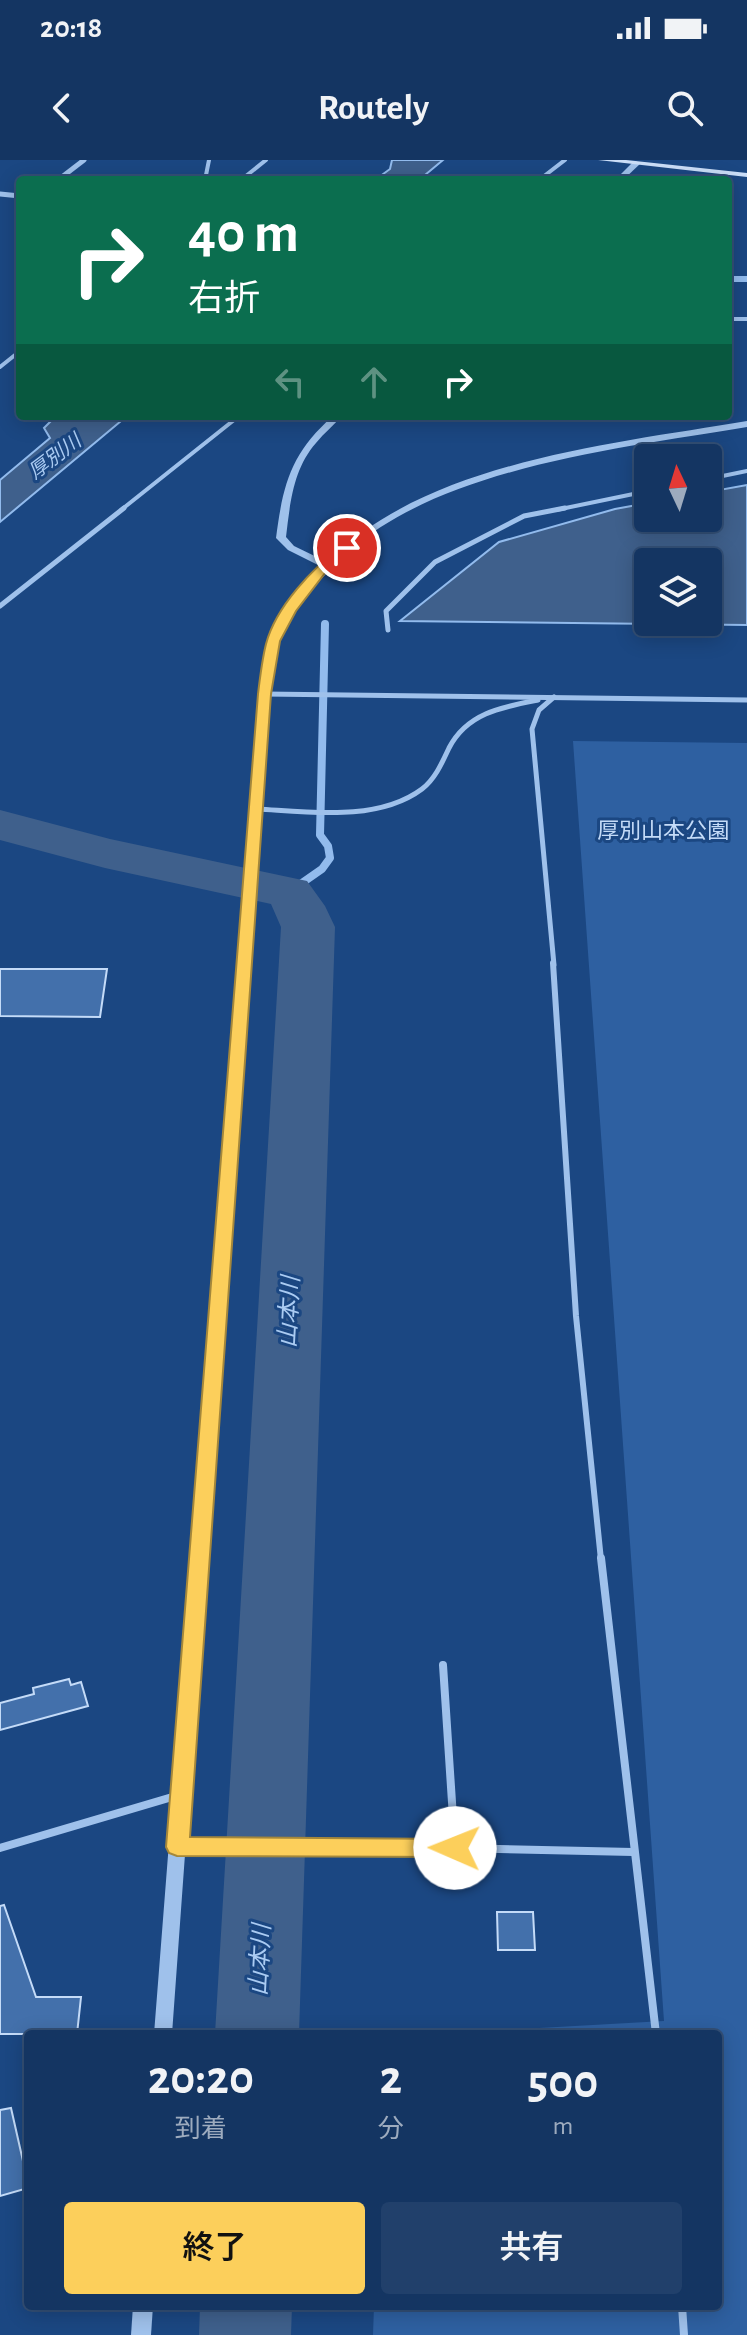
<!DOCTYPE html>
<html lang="ja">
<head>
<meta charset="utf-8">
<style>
  body { margin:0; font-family:"Alegreya Sans","Noto Sans JP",sans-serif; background:#21406b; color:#f1f3f6; height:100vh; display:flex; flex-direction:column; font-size:30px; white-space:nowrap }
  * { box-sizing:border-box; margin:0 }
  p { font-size:26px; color:#9dabbe }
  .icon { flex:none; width:44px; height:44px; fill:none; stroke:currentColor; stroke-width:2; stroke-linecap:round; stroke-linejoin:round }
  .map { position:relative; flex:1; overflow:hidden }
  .panel { position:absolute; left:24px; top:1870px; width:698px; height:280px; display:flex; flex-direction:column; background:#143562; border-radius:8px; box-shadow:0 4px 20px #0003,0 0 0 2px #335077 }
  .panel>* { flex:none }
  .guide { position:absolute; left:16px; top:16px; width:716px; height:244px; border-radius:8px; box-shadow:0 4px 20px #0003,0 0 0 2px #335077; background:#0b6e4f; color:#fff; overflow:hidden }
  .needle { width:52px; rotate:356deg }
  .fabs { position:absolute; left:634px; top:284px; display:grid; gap:16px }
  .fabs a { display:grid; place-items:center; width:88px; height:88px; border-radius:8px; background:#143562; box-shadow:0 4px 20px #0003,0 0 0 2px #335077; font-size:40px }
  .pin { position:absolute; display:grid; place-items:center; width:68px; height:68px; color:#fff; margin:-34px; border:4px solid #fff; border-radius:50%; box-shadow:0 2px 8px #0007 }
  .me { position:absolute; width:88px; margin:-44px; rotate:271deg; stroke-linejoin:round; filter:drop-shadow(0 0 6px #0008) }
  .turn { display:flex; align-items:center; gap:28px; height:168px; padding:0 40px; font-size:36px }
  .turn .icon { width:104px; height:104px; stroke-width:2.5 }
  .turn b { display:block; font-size:56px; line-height:68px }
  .lanes { display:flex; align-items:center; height:76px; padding:0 40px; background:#0003; justify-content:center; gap:40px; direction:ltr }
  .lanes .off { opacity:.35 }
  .eta { display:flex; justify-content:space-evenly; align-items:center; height:136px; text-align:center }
  .eta b { font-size:48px; font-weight:600; line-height:56px }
  .primary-button { display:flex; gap:16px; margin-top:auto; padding:16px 40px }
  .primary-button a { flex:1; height:92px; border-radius:8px; background:#fccf5b; color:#111; font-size:32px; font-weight:600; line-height:92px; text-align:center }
  .primary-button a+a { background:#21406b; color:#f1f3f6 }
  .status { display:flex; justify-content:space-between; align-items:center; height:56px; padding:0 40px; background:#143562; direction:ltr }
  .status svg { height:22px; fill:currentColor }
  header { display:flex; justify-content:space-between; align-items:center; height:104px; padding:0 40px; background:#143562; font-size:36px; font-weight:600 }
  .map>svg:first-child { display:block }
  .green { fill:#2e60a1 }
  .water { fill:#3f608c; stroke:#92bbed; stroke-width:2; fill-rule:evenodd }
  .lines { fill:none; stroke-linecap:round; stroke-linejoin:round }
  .stream-far1 { stroke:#92bbed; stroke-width:6 }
  .stream { stroke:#92bbed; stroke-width:8 }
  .river { fill:#3f608c; fill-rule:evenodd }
  .building { fill:#4370ab; stroke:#c4dbf8; stroke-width:2 }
  .service-far3 { stroke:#9fc1eb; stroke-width:4 }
  .service-far2 { stroke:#9fc1eb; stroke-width:5 }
  .service-far1 { stroke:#9fc1eb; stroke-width:6 }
  .service { stroke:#9fc1eb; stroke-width:8 }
  .minor { stroke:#9fc1eb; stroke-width:5 }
  .tertiary { fill:#9fc1eb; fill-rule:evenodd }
  .secondary { fill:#cbdef8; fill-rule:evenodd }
  .route { fill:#fccf5b; stroke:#a4873b; stroke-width:2 }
  .labels { text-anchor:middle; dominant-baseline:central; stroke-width:6; stroke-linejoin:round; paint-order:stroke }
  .far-water-label { font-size:20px; font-style:italic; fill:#aacbf2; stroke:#1b4782 }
  .park-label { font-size:22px; fill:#c4dbf8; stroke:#1b4782 }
  .water-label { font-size:24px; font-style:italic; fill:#aacbf2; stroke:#1b4782 }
</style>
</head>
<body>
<div class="status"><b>20:18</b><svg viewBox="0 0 49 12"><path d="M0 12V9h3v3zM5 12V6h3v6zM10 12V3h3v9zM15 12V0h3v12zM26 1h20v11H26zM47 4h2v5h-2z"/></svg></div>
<header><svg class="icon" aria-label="back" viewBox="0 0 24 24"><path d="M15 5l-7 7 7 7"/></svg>Routely<svg class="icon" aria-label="search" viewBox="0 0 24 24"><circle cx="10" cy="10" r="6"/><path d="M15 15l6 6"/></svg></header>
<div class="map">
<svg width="747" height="2175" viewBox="0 0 747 2175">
  <rect width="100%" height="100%" fill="#1b4782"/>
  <polygon class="green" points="573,581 747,583 747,2175 373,2175 374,2146 718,2146 718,1874 429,1874 664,1861"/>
  <g class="water">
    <polygon points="392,0 443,0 419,20 375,20 390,9"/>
    <polygon points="56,256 127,256 0,362 0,320 50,278 44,268"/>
    <path d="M 747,325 L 747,465 L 400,461 L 499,382 L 615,349 L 648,343 L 648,358 L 708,358 L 708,332 ZM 648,402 L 708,402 L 708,462 L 648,462 Z"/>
  </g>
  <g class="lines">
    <polyline class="stream-far1" points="728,119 747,119"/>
    <polyline class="stream" points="289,732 322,709 330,698 328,686 320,675 325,464"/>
    <g class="river">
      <polygon points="0,650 110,679 307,721 325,746 335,767 299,1874 215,1874 281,767 271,744 105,708 0,680"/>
      <polygon points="200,2146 292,2146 291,2175 199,2175"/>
    </g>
  </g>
  <g class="building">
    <polygon points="0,809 107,809 100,857 0,856"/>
    <polygon points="69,1519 71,1525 81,1522 88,1546 0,1570 0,1543 34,1534 33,1528"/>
    <polygon points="4,1745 36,1837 81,1837 77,1874 0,1874 0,1746"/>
    <polygon points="497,1752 533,1752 535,1790 498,1790"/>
    <polygon points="11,1948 23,2001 28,2000 28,2028 0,2036 0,1950"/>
  </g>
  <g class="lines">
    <g class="service-far3">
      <polyline points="205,20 209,0"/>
      <polyline points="241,20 266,0"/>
      <polyline points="539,20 565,0"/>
      <polyline points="728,159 747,159"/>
      <polyline points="0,207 20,191"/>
      <polyline points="708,319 747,311"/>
      <polyline points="121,350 239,256"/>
      <polyline points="556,350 648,331"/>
    </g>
    <g class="service-far2">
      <polyline points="0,446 124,348"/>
      <polyline points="388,470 386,451 435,402 524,356 565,348"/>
      <polyline points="264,534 747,540"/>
      <path d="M 258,649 C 309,652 378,662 422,629 C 435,619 442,603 449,588 C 467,553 502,547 538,540"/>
      <polyline points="554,805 532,569 539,550 554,537"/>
    </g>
    <polyline class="service-far1" points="553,803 576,1156 601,1400"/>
    <g class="service">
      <polyline points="601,1398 656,1874"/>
      <polyline points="181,1687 455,1688 443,1505"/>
      <polyline points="0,1688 179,1635"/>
      <polyline points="455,1688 633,1692"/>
      <polyline points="682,2146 684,2175"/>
    </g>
    <g class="minor">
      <polyline points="58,20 84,0"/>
      <polyline points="0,34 20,36"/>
    </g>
    <g class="tertiary">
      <polygon points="634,1 641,3 623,20 615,20"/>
      <path d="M 333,256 L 342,256 C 334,265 324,273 316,283 C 293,309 290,344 286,377 L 294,386 L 327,402 C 428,301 612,284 747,261 L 747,267 C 623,288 447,306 350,390 C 341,398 333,408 324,416 C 306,435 287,455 278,480 C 272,497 272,516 269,534 L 172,1874 L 154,1874 L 259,534 C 261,517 262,500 267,484 C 276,454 300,429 322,407 L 288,390 L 276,378 C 283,324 291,293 333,256 Z"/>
      <polygon points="133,2146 153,2146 151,2175 131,2175"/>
    </g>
    <polygon class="secondary" points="598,0 626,0 747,13 747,17"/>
  </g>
  <path class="route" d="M 343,385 L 354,388 L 329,408 L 296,451 L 280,481 L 271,534 L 190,1677 L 455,1679 L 464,1681 L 467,1688 L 464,1695 L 455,1697 L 177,1696 L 169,1693 L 166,1687 L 258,534 C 260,517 262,500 266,484 C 276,446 313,408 343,385 Z"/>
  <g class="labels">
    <g class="far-water-label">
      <text transform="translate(55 297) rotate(-37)">厚別川</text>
    </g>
    <g class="park-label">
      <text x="663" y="671">厚別山本公園</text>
    </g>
    <g class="water-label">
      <text transform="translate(290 1152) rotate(-87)">山本川</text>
      <text transform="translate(261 1800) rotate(-87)">山本川</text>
    </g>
  </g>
</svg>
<div class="fabs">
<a><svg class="needle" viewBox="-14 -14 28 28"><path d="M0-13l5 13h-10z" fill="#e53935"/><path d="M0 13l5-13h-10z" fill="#9dabbe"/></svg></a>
<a><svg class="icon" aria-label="layers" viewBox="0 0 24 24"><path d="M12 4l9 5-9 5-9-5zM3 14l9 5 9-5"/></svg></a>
</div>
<div class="pin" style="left:347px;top:388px;background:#d93025"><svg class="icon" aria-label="arrive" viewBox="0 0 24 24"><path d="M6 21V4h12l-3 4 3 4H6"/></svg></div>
<svg class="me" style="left:455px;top:1688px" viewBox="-20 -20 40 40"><circle r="19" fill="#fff"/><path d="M0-13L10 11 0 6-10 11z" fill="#fccf5b"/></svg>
<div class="guide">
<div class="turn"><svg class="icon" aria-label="right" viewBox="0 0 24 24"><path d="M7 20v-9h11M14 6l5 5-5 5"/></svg><div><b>40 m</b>右折</div></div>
<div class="lanes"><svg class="icon off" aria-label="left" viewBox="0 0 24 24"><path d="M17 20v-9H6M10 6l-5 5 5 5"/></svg><svg class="icon off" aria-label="ahead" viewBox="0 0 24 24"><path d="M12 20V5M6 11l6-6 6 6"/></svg><svg class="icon" aria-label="right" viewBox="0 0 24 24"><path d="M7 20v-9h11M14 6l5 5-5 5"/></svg></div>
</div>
<section class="panel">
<div class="eta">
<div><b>20:20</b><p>到着</p></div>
<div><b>2</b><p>分</p></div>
<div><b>500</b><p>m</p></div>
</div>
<div class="primary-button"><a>終了</a><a>共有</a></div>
</section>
</div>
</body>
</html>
